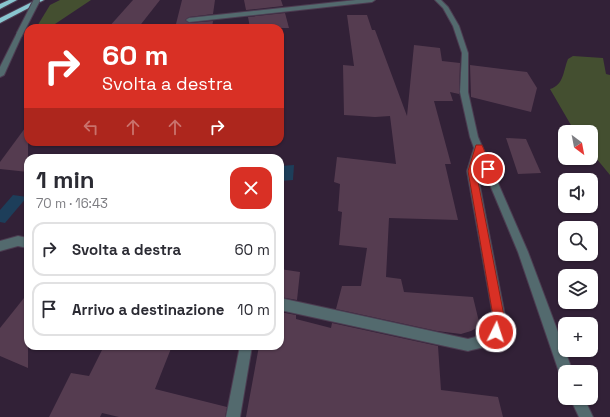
<!DOCTYPE html>
<html lang="it">
<head>
<meta charset="utf-8">
<style>
  body { margin:0; font-family:"Space Grotesk",sans-serif; background:#f2f2f3; color:#2b2b33; height:100vh; display:flex; flex-direction:column; font-size:15px; white-space:nowrap }
  * { box-sizing:border-box; margin:0 }
  p { font-size:13px; color:#7c7c81 }
  .icon { flex:none; width:22px; height:22px; fill:none; stroke:currentColor; stroke-width:2; stroke-linecap:round; stroke-linejoin:round }
  .map { position:relative; flex:1; overflow:hidden }
  .panel { position:absolute; left:24px; top:154px; width:260px; height:196px; display:flex; flex-direction:column; background:#fff; border-radius:12px; box-shadow:0 1px 3px #0004 }
  .panel>* { flex:none }
  .top-card { position:absolute; left:24px; top:24px; width:260px; height:122px; border-radius:12px; box-shadow:0 1px 3px #0004; background:#d93025; color:#fff; overflow:hidden }
  .needle { width:26px; rotate:148deg }
  .buttons { position:absolute; left:558px; top:125px; display:grid; gap:8px }
  .buttons a { display:grid; place-items:center; width:40px; height:40px; border-radius:8px; background:#fff; box-shadow:0 1px 3px #0004; font-size:20px }
  .pin { position:absolute; display:grid; place-items:center; width:34px; height:34px; color:#fff; margin:-17px; border:2px solid #fff; border-radius:50%; box-shadow:0 1px 4px #0007 }
  .me { position:absolute; width:44px; margin:-22px; rotate:4deg; stroke-linejoin:round; filter:drop-shadow(0 0 3px #0008) }
  .turn { display:flex; align-items:center; gap:14px; height:84px; padding:0 12px; font-size:18px }
  .turn .icon { width:52px; height:52px; stroke-width:2.5 }
  .turn b { display:block; font-size:28px; line-height:34px }
  .lanes { display:flex; align-items:center; height:38px; padding:0 12px; background:#0003; justify-content:center; gap:20px; direction:ltr }
  .lanes .off { opacity:.35 }
  .round { display:grid; place-items:center; flex:none; width:42px; height:42px; border-radius:12px; background:#f2f2f3 }
  .overview { display:flex; align-items:center; justify-content:space-between; height:68px; padding:0 12px }
  h1 { font-size:24px; font-weight:700; line-height:30px }
  ul { padding:0; list-style:none }
  li { display:flex; align-items:center; gap:12px; height:54px; margin:0 8px 6px; padding:0 4px; border:2px solid #e1e1e2; border-radius:12px }
  li div { flex:1 }
  li b { display:block; font-size:15px }
  li em { font-style:normal }
  .map>svg:first-child { display:block }
  .green { fill:#444f30 }
  .water { fill:#1d3e5a }
  .building { fill:#553c50 }
  .lines { fill:none; stroke-linecap:round; stroke-linejoin:round }
  .minor-casing { stroke:#4c3c51; stroke-width:2 }
  .highway-casing { stroke:#4c3c51; stroke-width:2 }
  .minor { fill:#536a6e; fill-rule:evenodd }
  .highway { fill:#89c6d0; fill-rule:evenodd }
  .minor-bridge-casing { stroke:#4c3c51; stroke-width:8; stroke-linecap:butt }
  .minor-bridge { stroke:#536a6e; stroke-width:6 }
  .route { fill:#d93025; stroke:#8d1f18 }
</style>
</head>
<body>
<div class="map">
<svg width="610" height="417" viewBox="0 0 610 417">
  <rect width="100%" height="100%" fill="#322137"/>
  <g class="green">
    <polygon points="60,0 91,0 49,28 36,28 50,5"/>
    <path d="M 573,56 L 603,58 L 606,74 L 610,75 L 610,175 L 591,152 L 591,132 L 575,132 L 550,89 C 564,85 563,71 568,59 Z"/>
  </g>
  <g class="water">
    <polygon points="294,165 293,180 280,181 280,166"/>
    <polygon points="13,195 27,197 5,223 0,222 0,210"/>
  </g>
  <g class="building">
    <polygon points="133,0 160,0 138,28 108,28"/>
    <polygon points="182,0 215,0 213,14 189,17 185,20 189,23 213,21 212,28 175,28"/>
    <polygon points="244,0 281,0 283,6 246,10"/>
    <polygon points="285,13 289,28 250,28 248,17"/>
    <polygon points="347,15 367,15 372,30 375,30 407,116 414,45 440,48 442,61 460,63 459,94 450,92 453,101 434,101 451,164 445,164 458,220 389,218 386,277 401,279 404,292 473,297 480,326 471,331 461,334 437,331 336,309 342,286 361,286 367,248 339,245 342,212 338,211 340,184 334,182 337,157 396,164 390,116 375,117 344,115 343,65 354,66"/>
    <polygon points="470,65 527,72 537,88 531,112 471,97"/>
    <polygon points="28,124 28,172 0,169 0,162"/>
    <polygon points="506,138 526,139 541,173 518,174"/>
    <polygon points="280,269 300,272 297,300 280,297"/>
    <polygon points="28,293 28,368 0,356 0,328"/>
    <polygon points="280,312 296,315 296,319 331,328 332,323 438,346 441,390 498,397 503,417 246,417 259,346 280,346"/>
    <polygon points="104,346 172,346 155,389 227,407 225,417 119,417 102,413 100,417 49,417 71,373 89,376"/>
  </g>
  <g class="lines">
    <g class="minor-casing">
      <g id="minor">
        <polygon points="356,0 375,0 372,2 189,22 186,20 189,18"/>
        <path d="M 435,0 L 441,0 L 448,7 L 459,26 L 468,53 L 468,92 L 478,137 L 528,252 L 573,372 L 565,372 L 565,378 L 561,377 L 559,372 L 518,252 L 480,161 L 477,171 L 505,316 C 500,345 495,344 468,351 L 280,310 L 280,298 L 468,339 L 483,335 L 490,328 L 493,316 L 467,171 L 474,148 L 470,137 L 460,92 L 462,53 L 453,26 L 443,8 Z"/>
        <polygon points="19,33 22,35 4,75 0,77 0,67 16,35"/>
        <polygon points="18,236 28,238 28,248 18,246 0,251 0,241"/>
        <polygon points="240,346 252,346 240,417 226,417"/>
        <polygon points="570,398 584,398 593,417 579,417"/>
      </g>
    </g>
    <g class="highway-casing">
      <g id="highway">
        <polygon points="9,0 17,0 0,9 0,4"/>
        <polygon points="36,0 44,0 0,23 0,18"/>
      </g>
    </g>
    <use href="#minor" class="minor"/>
    <use href="#highway" class="highway"/>
    <g class="minor-bridge-casing">
      <polyline id="minor-bridge" points="19,35 37,0"/>
    </g>
    <use href="#minor-bridge" class="minor-bridge"/>
  </g>
  <polygon class="route" points="476,145 482,145 492,169 491,171 485,171 480,159 476,171 504,316 500,336 496,337 492,336 491,332 493,316 468,171"/>
</svg>
<div class="buttons">
<a><svg class="needle" viewBox="-14 -14 28 28"><path d="M0-13l5 13h-10z" fill="#e53935"/><path d="M0 13l5-13h-10z" fill="#7c7c81"/></svg></a>
<a><svg class="icon" aria-label="sound" viewBox="0 0 24 24"><path d="M4 9h4l5-4v14l-5-4H4zM17 9q2 3 0 6"/></svg></a>
<a><svg class="icon" aria-label="search" viewBox="0 0 24 24"><circle cx="10" cy="10" r="6"/><path d="M15 15l6 6"/></svg></a>
<a><svg class="icon" aria-label="layers" viewBox="0 0 24 24"><path d="M12 4l9 5-9 5-9-5zM3 14l9 5 9-5"/></svg></a>
<a>+</a>
<a>−</a>
</div>
<div class="pin" style="left:488px;top:169px;background:#d93025"><svg class="icon" aria-label="arrive" viewBox="0 0 24 24"><path d="M6 21V4h12l-3 4 3 4H6"/></svg></div>
<svg class="me" style="left:496px;top:332px" viewBox="-20 -20 40 40"><circle r="17" fill="#d93025" stroke="#fff" stroke-width="3"/><path d="M0-11L8 9 0 5-8 9z" fill="#fff"/></svg>
<div class="top-card">
<div class="turn"><svg class="icon" aria-label="right" viewBox="0 0 24 24"><path d="M7 20v-9h11M14 6l5 5-5 5"/></svg><div><b>60 m</b>Svolta a destra</div></div>
<div class="lanes"><svg class="icon off" aria-label="left" viewBox="0 0 24 24"><path d="M17 20v-9H6M10 6l-5 5 5 5"/></svg><svg class="icon off" aria-label="ahead" viewBox="0 0 24 24"><path d="M12 20V5M6 11l6-6 6 6"/></svg><svg class="icon off" aria-label="ahead" viewBox="0 0 24 24"><path d="M12 20V5M6 11l6-6 6 6"/></svg><svg class="icon" aria-label="right" viewBox="0 0 24 24"><path d="M7 20v-9h11M14 6l5 5-5 5"/></svg></div>
</div>
<section class="panel">
<div class="overview"><div><h1>1 min</h1><p>70 m · 16:43</p></div><a class="round" style="background:#d93025;color:#fff"><svg class="icon" aria-label="close" viewBox="0 0 24 24"><path d="M6 6l12 12M18 6L6 18"/></svg></a></div>
<ul>
<li><svg class="icon" aria-label="right" viewBox="0 0 24 24"><path d="M7 20v-9h11M14 6l5 5-5 5"/></svg><div><b>Svolta a destra</b></div><em>60 m</em></li>
<li><svg class="icon" aria-label="arrive" viewBox="0 0 24 24"><path d="M6 21V4h12l-3 4 3 4H6"/></svg><div><b>Arrivo a destinazione</b></div><em>10 m</em></li>
</ul>
</section>
</div>
</body>
</html>
